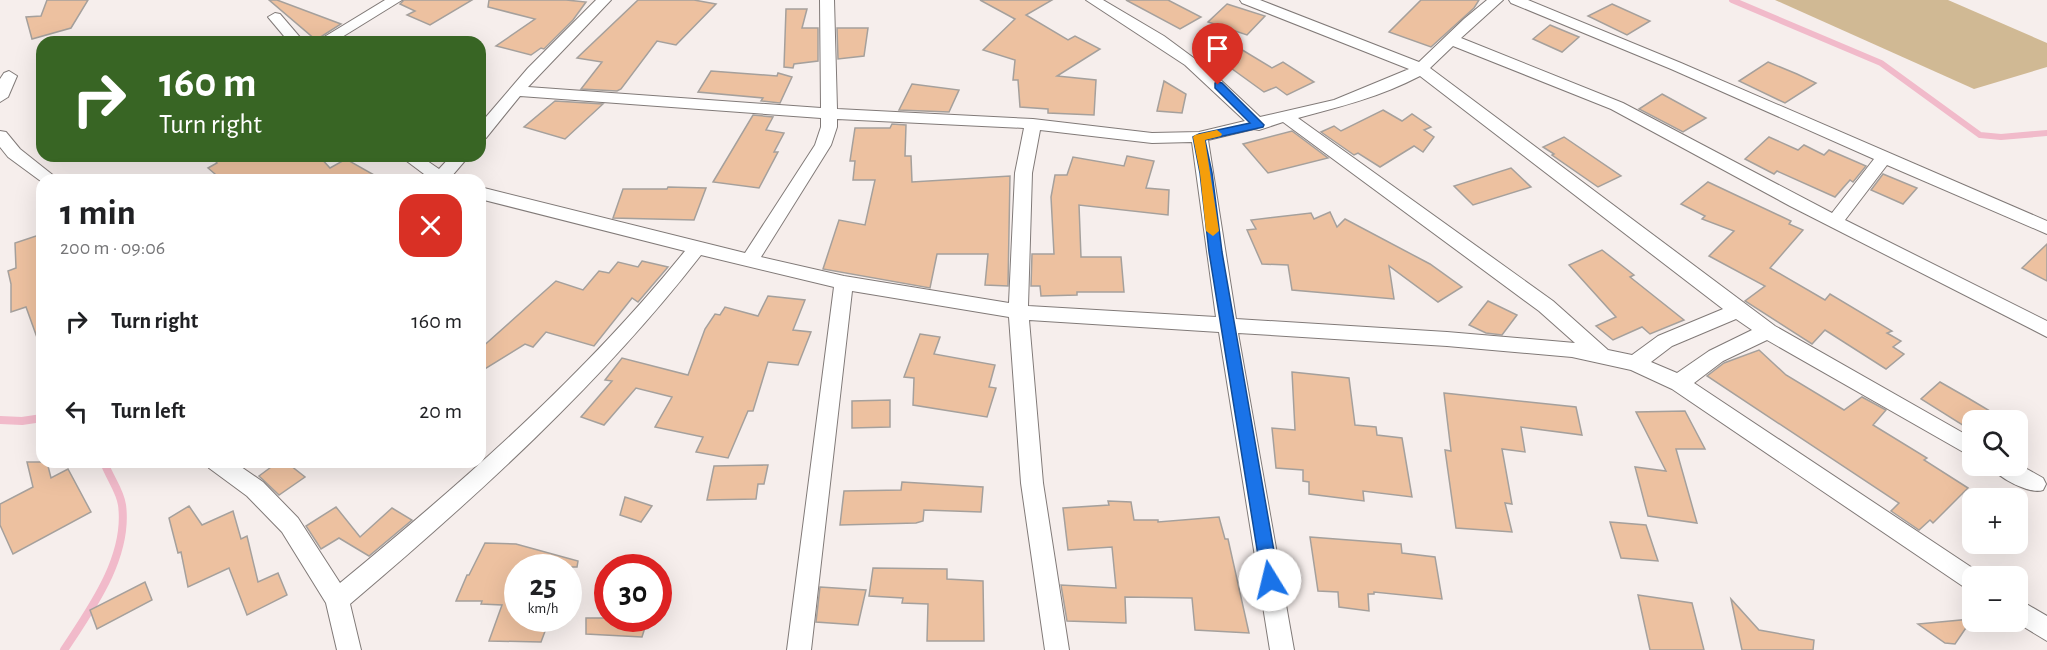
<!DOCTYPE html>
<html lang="en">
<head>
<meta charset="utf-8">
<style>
  body { margin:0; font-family:"Alegreya Sans",sans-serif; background:#f6f6f6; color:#202124; height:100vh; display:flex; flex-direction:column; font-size:22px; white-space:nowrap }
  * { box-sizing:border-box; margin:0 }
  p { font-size:20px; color:#757577 }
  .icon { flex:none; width:33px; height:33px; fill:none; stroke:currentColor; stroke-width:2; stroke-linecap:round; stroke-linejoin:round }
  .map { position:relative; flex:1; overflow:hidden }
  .panel { position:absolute; left:36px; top:174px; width:450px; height:294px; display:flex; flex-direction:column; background:#fff; border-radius:18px; box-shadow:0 6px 24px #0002 }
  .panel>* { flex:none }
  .hud { position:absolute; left:36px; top:36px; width:450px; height:126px; border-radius:18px; box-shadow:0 6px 24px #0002; background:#386524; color:#fff; overflow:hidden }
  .controls { position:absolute; left:1962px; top:410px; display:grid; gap:12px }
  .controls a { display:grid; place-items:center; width:66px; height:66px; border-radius:12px; background:#fff; box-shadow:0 6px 24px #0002; font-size:30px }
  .speed { position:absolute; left:504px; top:554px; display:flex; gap:12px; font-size:30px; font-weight:700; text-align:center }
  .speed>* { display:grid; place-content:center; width:78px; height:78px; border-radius:50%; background:#fff; box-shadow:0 6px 24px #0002; line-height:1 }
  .speed small { font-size:15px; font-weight:400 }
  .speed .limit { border:9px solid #d22; background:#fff; color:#111 }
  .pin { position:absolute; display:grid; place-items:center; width:51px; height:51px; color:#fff; margin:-62px -26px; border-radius:50% 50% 50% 0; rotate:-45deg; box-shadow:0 0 6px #0007 }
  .pin .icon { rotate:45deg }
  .me { position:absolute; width:66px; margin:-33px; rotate:351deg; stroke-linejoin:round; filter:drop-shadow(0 0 4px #0008) }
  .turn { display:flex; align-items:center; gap:21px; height:126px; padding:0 24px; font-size:27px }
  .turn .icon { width:78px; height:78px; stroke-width:2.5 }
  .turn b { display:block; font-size:42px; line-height:51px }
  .round { display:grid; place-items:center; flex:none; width:63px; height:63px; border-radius:18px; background:#f6f6f6 }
  .headline { display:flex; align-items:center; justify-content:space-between; height:102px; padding:0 24px }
  h1 { font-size:36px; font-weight:600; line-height:45px }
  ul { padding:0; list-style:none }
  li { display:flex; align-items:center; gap:18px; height:90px; padding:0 24px }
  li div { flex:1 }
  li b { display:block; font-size:22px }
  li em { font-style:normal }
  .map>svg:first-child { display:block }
  .green { fill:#d0b994 }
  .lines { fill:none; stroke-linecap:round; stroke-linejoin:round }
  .stream-far1 { stroke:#f1baca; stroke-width:6 }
  .stream { stroke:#f1baca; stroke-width:8 }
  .building { fill:#edc1a0; stroke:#a5a09c; stroke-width:1.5 }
  .street-casing { stroke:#817a78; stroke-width:2 }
  .street { fill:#fff; fill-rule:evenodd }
  .route { fill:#1a73e8; stroke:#114b97; stroke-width:1.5 }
  .slow { fill:#f59e0b }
</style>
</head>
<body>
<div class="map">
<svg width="2047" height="650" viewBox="0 0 2047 650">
  <rect width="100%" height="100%" fill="#f6eeec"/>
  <polygon class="green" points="1775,0 1948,0 2047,43 2047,67 1974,89"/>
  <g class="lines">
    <polyline class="stream-far1" points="1732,0 1881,63 1980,135 2001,137 2047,133"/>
    <g class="stream">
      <polyline points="0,420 22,421 42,418"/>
      <path d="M 64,650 C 91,609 129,557 122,505 C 120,490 109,477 104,462"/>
    </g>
  </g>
  <g class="building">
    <polygon points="47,0 88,0 71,28 32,39 26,17 41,16"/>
    <polygon points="269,0 277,0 341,24 316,40"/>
    <polygon points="404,0 472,0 430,25 407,15 415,11 400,4"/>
    <polygon points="489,0 566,0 586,2 573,20 544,49 541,48 531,55 496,46 535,19 488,7"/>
    <polygon points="638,0 694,0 716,4 676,45 657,41 621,89 617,91 581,89 602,62 577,58"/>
    <polygon points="980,0 1052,0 1026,15 1068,40 1075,36 1100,49 1057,76 1096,80 1094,115 1048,113 1048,109 1020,107 1018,80 1013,80 1015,60 983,50 1015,19"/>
    <polygon points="1126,0 1168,0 1201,17 1180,29"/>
    <polygon points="1421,0 1479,0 1474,8 1431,47 1389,32"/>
    <polygon points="1227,4 1265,16 1247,35 1208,22"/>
    <polygon points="1612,4 1650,21 1627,35 1588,16"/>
    <polygon points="786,9 807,9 802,28 818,28 818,61 794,64 793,68 784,67"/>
    <polygon points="1550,25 1579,37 1562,52 1533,39"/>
    <polygon points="837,28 868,28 864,56 838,59"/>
    <polygon points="1239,48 1272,68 1283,62 1314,82 1287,95 1276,87 1264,92 1217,58"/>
    <polygon points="1768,62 1797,74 1816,83 1785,103 1739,81"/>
    <polygon points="711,71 777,76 778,73 792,77 780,103 761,101 763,98 698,92"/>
    <polygon points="1164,81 1186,94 1182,113 1157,111"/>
    <polygon points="912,84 959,90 949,112 899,110"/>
    <polygon points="1662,94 1706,118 1683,132 1639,109"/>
    <polygon points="555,101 603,104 565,139 524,127"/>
    <polygon points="1383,110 1402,121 1412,114 1431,127 1424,130 1434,137 1423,152 1414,146 1380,167 1358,153 1354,155 1321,132 1334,126 1341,131"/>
    <polygon points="753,115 773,117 766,130 784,133 774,152 778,152 759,188 713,182"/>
    <polygon points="892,124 906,125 905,156 911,156 912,182 1010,176 1008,286 985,285 988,254 937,254 930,288 823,269 839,220 865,225 875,180 853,180 855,161 850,161 855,128 890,128"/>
    <polygon points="1292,131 1328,158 1268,173 1243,144"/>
    <polygon points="1564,137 1621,176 1598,187 1552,155 1554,154 1543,147"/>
    <polygon points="1769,137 1798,150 1804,145 1824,155 1829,150 1866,166 1853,182 1850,180 1835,197 1777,171 1774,174 1745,159"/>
    <polygon points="212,156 319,156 330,168 346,159 383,180 222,180 208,168 217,163"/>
    <polygon points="1127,156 1154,161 1146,188 1169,190 1168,215 1079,205 1081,257 1121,257 1124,292 1077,292 1077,295 1041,296 1040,286 1031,286 1032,254 1054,254 1051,197 1055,175 1067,175 1073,157 1124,166"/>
    <polygon points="1511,168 1531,187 1473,205 1454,186"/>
    <polygon points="1883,174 1917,188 1903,204 1871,190"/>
    <polygon points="1708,182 1791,221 1789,224 1803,230 1770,268 1825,300 1830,294 1892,331 1887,333 1901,341 1893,347 1904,354 1886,369 1825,330 1812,344 1745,301 1765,286 1709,256 1734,231 1702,219 1705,216 1681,204"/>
    <polygon points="668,187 706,188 694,220 613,218 623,189 667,189"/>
    <polygon points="1330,212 1337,227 1345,219 1430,264 1462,287 1438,302 1389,266 1394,299 1292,290 1288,265 1262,264 1247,230 1256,229 1251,220 1311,213 1314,219"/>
    <polygon points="42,234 42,342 39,343 26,307 11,312 11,284 8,271 16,268 15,243"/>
    <polygon points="2047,244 2047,281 2022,268"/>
    <polygon points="1602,250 1634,275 1630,277 1684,320 1650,334 1642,327 1613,340 1596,326 1616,317 1569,265"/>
    <polygon points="642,261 668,267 638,302 632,298 594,346 546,332 533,347 525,344 480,372 480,349 556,281 583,290 599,271 609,273 618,262 638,267"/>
    <polygon points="768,296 805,300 793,330 811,332 798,365 768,362 753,411 748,411 728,458 696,452 703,437 655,427 672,397 636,388 604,425 581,417 612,381 605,380 622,358 688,375 705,329 715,314 720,315 725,307 758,316"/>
    <polygon points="1488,301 1517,315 1502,335 1486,333 1469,325"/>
    <polygon points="920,334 940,337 934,354 995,365 989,387 996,388 987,417 913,405 914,378 904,377"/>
    <polygon points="1759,350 1786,375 1844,410 1862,397 1886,410 1873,425 1927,458 1924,460 1968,488 1933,523 1930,520 1919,530 1891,511 1899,503 1707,376 1724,363"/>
    <polygon points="1292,372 1349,378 1355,425 1376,427 1377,435 1402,438 1412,497 1363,491 1364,501 1309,494 1309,482 1303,481 1303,470 1276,468 1272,428 1295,430"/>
    <polygon points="1940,382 1968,398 2005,420 1972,420 1972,431 1921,399"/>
    <polygon points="1444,393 1576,407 1582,435 1521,427 1525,452 1502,449 1512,504 1505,503 1512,532 1456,528 1445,450 1451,451"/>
    <polygon points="890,400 890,427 852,428 852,401"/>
    <polygon points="1685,411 1705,449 1676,449 1697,523 1648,516 1635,467 1666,471 1636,412"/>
    <polygon points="27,462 47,462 51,478 68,469 91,512 13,554 0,525 0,504 33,487"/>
    <polygon points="278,462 286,462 305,477 279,495 259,476"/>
    <polygon points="768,465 764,484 758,484 756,499 707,500 714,466"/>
    <polygon points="902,482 983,487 981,512 924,510 923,521 916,523 840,525 844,491 901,490"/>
    <polygon points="625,497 652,506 641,522 620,515"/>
    <polygon points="1108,501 1131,502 1134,520 1158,520 1158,522 1219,517 1225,539 1228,539 1249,633 1195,630 1192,598 1125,597 1126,623 1067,621 1061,585 1116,588 1112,547 1068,550 1063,508 1109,505"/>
    <polygon points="189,506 202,525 233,511 241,539 247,536 258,582 278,573 287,595 247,615 229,568 188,587 181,552 178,553 169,518"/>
    <polygon points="336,507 360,537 392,508 412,520 369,556 339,538 321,549 306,526"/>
    <polygon points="1610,522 1646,525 1658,561 1621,558"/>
    <polygon points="1310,537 1401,544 1402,553 1435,557 1442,599 1374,592 1374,594 1368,594 1369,611 1339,607 1338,592 1318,591"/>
    <polygon points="485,543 516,544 578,561 577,567 518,567 518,618 550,618 541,642 489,641 502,605 481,604 482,601 456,601 467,575 469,575"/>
    <polygon points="873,568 947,569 947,579 983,581 984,641 927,641 928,604 902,603 903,598 869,596"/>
    <polygon points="145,582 152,600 97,629 90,610"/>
    <polygon points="820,587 866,590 858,625 816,622"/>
    <polygon points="1638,595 1692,603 1704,650 1650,650"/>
    <polygon points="1731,599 1759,630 1814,640 1813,650 1742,650"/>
    <polygon points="586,618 648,618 642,637 586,634"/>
    <polygon points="1972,619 1955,644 1945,643 1918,624"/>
  </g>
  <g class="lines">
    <g class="street-casing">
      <g id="street">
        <polygon points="385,0 402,0 334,42 316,42"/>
        <path d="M 596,0 L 611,0 L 528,87 L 821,108 L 820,0 L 834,0 L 837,109 L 1033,119 L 1152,133 L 1199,132 L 1245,121 L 1185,65 L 1086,0 L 1103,0 L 1164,36 L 1210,70 L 1260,117 L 1334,100 L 1409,69 L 1242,3 L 1240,0 L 1260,0 L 1419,62 L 1464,19 L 1487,0 L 1503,0 L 1461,38 L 1623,103 L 1832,213 L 1874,159 L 1671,69 L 1511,3 L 1509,0 L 1528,0 L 1681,63 L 2047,221 L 2047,234 L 1887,165 L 1845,220 L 2047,321 L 2047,337 L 1790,206 L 1611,109 L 1453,46 L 1430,68 L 1775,326 L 1972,438 L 1972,457 L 1767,340 L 1723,361 L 1694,383 L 1980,573 L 1982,576 L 1972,576 L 1972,590 L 1964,587 L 1672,389 L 1631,370 L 1572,357 L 1447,346 L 1238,333 L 1294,650 L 1270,650 L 1219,332 L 1029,320 L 1043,483 L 1069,650 L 1045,650 L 1021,483 L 1009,317 L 852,291 L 811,650 L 787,650 L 834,287 L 701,255 C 599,386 476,497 350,604 L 361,650 L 337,650 L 326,603 L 282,532 L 247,496 L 209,468 L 206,462 L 234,462 L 263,482 L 298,518 L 340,583 C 463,482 584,376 685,251 L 480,199 L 480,187 L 745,253 L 815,145 L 821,127 L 821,118 L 520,96 L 486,138 L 480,139 L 480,124 L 528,68 ZM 1420,76 L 1723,309 L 1658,336 L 1632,355 L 1608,350 L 1553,301 L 1298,118 C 1340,107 1382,96 1420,76 ZM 837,119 L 1024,128 L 1015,173 L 1009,303 L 844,276 L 761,257 L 831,145 L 837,127 ZM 1283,122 L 1539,311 L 1575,343 L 1447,332 L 1236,319 L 1208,140 L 1254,129 L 1259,130 ZM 1040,130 L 1152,143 L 1192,142 L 1216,317 L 1028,306 L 1032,173 ZM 1736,319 L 1752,330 L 1709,351 L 1677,373 L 1651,362 L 1672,346 Z"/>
        <polygon points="275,13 280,14 304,42 289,42 268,17"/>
        <polygon points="9,71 17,76 8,97 0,102 0,79 4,73"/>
        <polygon points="0,131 6,132 20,149 59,180 42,180 42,182 8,157 0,147"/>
        <polygon points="400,156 420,156 439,169 451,156 469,156 451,177 453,180 432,180"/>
        <path d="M 2018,464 L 2043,478 L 2046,484 L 2043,490 C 2030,495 1996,477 1990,465 Z"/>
        <polygon points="2018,599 2047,616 2047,641 2014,621 2018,621"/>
      </g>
    </g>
    <use href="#street" class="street"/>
  </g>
  <polygon class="route" points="1218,82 1222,83 1264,125 1263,127 1205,140 1212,173 1222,252 1279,580 1276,586 1270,588 1264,586 1262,580 1209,252 1200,173 1193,137 1199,134 1250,123 1215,88 1215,83"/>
  <polygon class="slow" points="1217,130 1222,134 1221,136 1205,140 1219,231 1213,236 1206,231 1200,173 1193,137 1195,135"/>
</svg>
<div class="controls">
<a><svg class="icon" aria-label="search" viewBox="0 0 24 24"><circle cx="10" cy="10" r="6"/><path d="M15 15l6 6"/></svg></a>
<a>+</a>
<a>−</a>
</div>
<div class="speed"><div>25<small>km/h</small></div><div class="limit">30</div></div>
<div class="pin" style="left:1218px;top:85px;background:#d93025"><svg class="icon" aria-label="arrive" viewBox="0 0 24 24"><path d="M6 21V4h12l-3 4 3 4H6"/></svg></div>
<svg class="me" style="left:1270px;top:580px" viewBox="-20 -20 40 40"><circle r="19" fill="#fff"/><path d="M0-13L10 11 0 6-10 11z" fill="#1a73e8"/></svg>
<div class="hud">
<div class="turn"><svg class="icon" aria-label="right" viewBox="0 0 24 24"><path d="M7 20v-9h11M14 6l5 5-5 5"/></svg><div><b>160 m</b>Turn right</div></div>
</div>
<section class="panel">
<div class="headline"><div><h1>1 min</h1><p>200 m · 09:06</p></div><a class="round" style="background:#d93025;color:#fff"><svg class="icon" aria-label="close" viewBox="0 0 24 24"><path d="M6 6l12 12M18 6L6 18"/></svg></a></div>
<ul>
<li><svg class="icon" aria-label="right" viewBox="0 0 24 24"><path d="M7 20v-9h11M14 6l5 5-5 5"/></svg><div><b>Turn right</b></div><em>160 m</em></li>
<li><svg class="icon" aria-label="left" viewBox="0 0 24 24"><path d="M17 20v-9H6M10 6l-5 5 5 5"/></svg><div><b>Turn left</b></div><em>20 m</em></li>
</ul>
</section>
</div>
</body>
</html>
